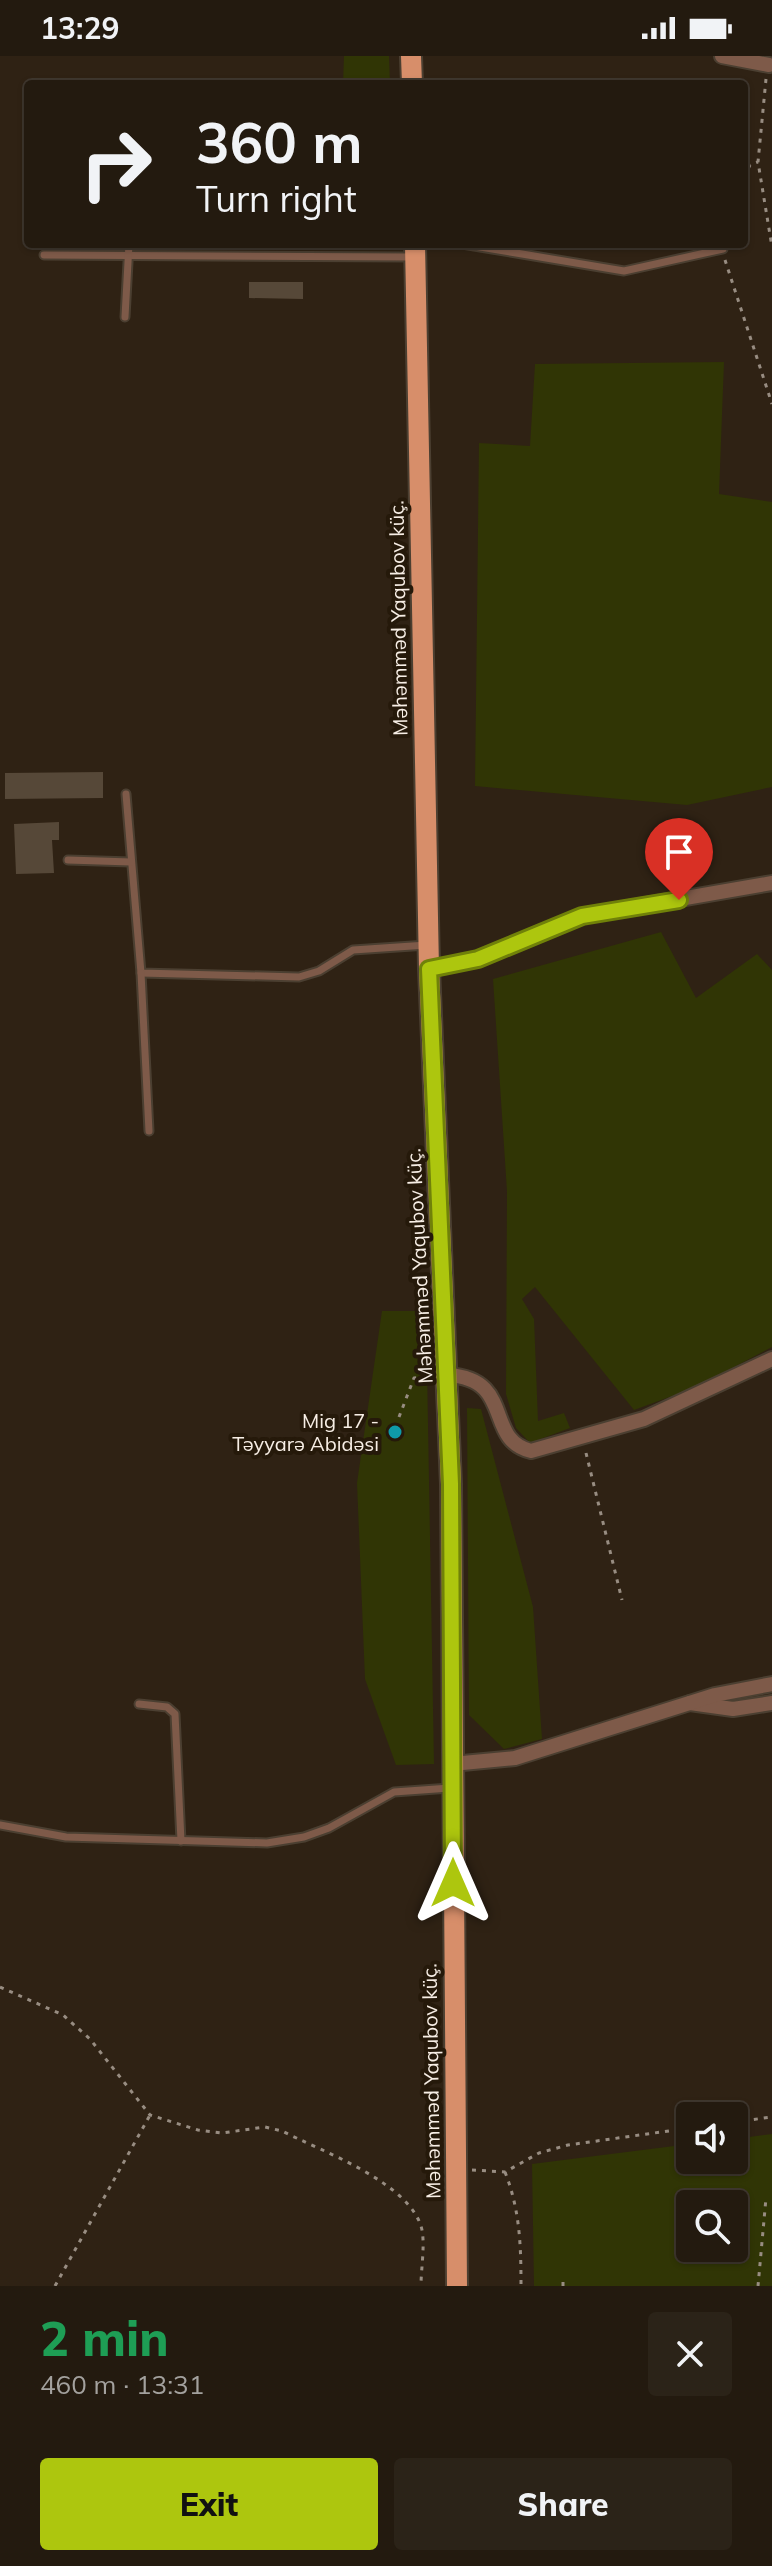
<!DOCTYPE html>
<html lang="en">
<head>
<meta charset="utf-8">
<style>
  body { margin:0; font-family:Mulish,sans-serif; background:#2b2318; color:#f1f3f6; height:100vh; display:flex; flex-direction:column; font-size:30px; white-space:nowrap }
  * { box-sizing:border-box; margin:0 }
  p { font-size:26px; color:#a3a19e }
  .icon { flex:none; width:44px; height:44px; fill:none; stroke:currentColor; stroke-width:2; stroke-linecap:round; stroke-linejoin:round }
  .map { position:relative; height:2230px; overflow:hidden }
  .details { display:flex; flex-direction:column; background:#231a0f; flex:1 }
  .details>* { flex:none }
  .hud { position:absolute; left:24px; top:24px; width:724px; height:168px; border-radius:8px; box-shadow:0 2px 6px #0004,0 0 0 2px #40382f; background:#231a0f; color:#f1f3f6; overflow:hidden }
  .tools { position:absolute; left:676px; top:2046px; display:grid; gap:16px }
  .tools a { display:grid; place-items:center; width:72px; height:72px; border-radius:8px; background:#231a0f; box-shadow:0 2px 6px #0004,0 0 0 2px #40382f; font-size:40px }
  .pin { position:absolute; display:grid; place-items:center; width:68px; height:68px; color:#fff; margin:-82px -34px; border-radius:50% 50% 50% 0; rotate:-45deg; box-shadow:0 0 8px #0007 }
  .pin .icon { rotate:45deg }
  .me { position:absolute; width:88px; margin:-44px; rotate:0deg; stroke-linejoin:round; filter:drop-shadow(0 0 6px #0008) }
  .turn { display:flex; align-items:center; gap:28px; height:168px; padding:0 40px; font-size:36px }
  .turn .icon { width:104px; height:104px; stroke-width:2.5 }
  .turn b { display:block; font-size:56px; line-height:68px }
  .round { display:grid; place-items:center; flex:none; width:84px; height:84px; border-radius:8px; background:#2b2318 }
  .summary { display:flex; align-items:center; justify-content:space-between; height:136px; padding:0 40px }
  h1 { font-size:48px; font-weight:800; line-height:60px; color:#1e9e55 }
  .button { display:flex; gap:16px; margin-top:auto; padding:16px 40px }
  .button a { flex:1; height:92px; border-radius:8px; background:#adc60e; color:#111; font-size:32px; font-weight:800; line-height:92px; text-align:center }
  .button a+a { background:#2b2318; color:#f1f3f6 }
  .status { display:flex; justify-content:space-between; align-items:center; height:56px; padding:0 40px; background:#231a0f; direction:ltr }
  .status svg { height:22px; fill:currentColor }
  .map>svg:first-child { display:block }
  .green { fill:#303505; fill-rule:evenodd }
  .building { fill:#564838 }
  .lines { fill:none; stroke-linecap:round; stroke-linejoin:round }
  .lane-casing { stroke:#4b3f31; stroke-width:11 }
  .street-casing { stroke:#4b3f31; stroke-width:18 }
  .primary-casing { stroke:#4b3f31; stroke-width:24 }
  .path { stroke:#988d82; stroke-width:3; stroke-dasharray:4 6; stroke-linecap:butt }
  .lane { stroke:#7e5a49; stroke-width:7 }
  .street { stroke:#7e5a49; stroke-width:14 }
  .primary { stroke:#d78e6a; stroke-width:20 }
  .route-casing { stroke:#708109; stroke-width:20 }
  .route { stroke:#adc60e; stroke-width:14 }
  .culture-dot { fill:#0f9aa8; stroke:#25190a; stroke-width:3 }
  .labels { text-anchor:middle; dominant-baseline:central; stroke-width:8; stroke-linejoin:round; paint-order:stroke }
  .street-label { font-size:20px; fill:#f7eee5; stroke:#25190a }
  .poi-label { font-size:20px; fill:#f7eee5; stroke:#25190a; text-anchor:end }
</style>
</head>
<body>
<div class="status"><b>13:29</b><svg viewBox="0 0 49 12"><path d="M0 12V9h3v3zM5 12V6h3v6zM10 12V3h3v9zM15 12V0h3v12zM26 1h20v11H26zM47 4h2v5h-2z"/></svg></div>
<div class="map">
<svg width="772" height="2230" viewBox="0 0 772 2230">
  <rect width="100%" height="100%" fill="#2f2214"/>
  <g class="green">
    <polygon points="344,0 389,0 390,28 343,28"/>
    <polygon points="724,306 719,438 772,446 772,731 687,749 475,730 479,387 530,390 535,308"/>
    <polygon points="661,876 696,942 757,898 772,914 772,1291 694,1332 634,1354 535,1231 522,1243 534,1263 538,1365 564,1357 570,1372 530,1387 516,1372 506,1338 507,1135 493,923"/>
    <polygon points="382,1255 426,1255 434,1708 396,1709 365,1623 357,1427"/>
    <polygon points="467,1352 481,1353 533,1551 542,1683 504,1693 469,1659"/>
    <path d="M 772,2078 L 772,2230 L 534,2230 L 532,2108 L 690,2088 L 690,2104 L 734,2104 L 734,2083 ZM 690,2148 L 734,2148 L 734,2192 L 690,2192 Z"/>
  </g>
  <g class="building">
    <polygon points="249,226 303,226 303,243 249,242"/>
    <polygon points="103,716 103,742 5,743 5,717"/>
    <polygon points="59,766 59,784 52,784 54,817 16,818 14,768"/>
  </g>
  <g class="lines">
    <g class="lane-casing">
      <g id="lane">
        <polyline points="462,188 624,215 723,193"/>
        <polyline points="44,199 413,201"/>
        <polyline points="125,261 129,188"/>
        <polyline points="126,738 141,917 299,921 319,915 353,894 427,889"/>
        <polyline points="68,804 131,806"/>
        <polyline points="141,917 149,1075"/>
        <polyline points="139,1648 167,1651 175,1658 181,1785"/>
        <polyline points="0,1769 66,1781 267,1787 304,1781 329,1772 394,1736 450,1732"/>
      </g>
    </g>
    <g class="street-casing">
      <g id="street">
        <polyline points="722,0 769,9"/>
        <polyline points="429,913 478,903 582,860 772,827"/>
        <path d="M 448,1319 C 515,1323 484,1384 531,1395 L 644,1363 L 772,1303"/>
        <polyline points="690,1647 733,1653 772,1647"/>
        <polyline points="452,1708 515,1702 715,1639 772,1628"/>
      </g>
    </g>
    <g class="primary-casing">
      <g id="primary">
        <polyline points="411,0 412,28"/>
        <polyline points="415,188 429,913 451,1428 457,2230"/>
      </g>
    </g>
    <g class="path">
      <polyline points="766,23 758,106 772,191"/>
      <polyline points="744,121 750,109 758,106"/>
      <polyline points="725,204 772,348"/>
      <polyline points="399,1361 414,1322 427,1321"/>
      <polyline points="586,1397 622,1544"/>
      <path d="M 0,1931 L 63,1959 L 90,1983 L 150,2059 L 198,2074 L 222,2077 L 265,2071 L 282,2075 C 321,2095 412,2127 422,2174 C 425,2190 421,2213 421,2230"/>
      <polyline points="734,2066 772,2061"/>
      <polyline points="472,2114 505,2116 539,2097 568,2089 690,2072"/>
      <path d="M 505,2116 C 520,2154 521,2190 521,2230"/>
      <polyline points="55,2230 150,2059"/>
      <polyline points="563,2230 563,2223"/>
      <polyline points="758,2230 766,2142"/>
    </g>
    <use href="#lane" class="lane"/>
    <use href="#street" class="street"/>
    <use href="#primary" class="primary"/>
  </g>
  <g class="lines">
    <g class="route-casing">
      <polyline id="route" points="453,1827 451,1428 429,913 478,903 582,860 679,844"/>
    </g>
    <use href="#route" class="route"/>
  </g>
  <circle class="culture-dot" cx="395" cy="1376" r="8"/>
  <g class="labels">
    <g class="street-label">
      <text transform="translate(398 562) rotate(-91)">Məhəmməd Yaqubov küç.</text>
      <text transform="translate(419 1210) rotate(-93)">Məhəmməd Yaqubov küç.</text>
      <text transform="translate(431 2025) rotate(-91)">Məhəmməd Yaqubov küç.</text>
    </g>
    <g class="poi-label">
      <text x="379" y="1364">Mig 17 -<tspan x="379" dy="23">Təyyarə Abidəsi</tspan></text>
    </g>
  </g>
</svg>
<div class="tools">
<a><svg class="icon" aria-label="sound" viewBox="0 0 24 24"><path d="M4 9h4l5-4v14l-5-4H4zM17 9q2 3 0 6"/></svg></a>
<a><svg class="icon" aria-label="search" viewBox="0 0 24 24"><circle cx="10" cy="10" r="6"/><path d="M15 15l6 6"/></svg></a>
</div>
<div class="pin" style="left:679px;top:844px;background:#d93025"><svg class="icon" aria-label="arrive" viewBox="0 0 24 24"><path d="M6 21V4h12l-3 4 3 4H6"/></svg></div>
<svg class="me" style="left:453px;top:1827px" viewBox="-20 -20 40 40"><path d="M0-17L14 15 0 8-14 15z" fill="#adc60e" stroke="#fff" stroke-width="4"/></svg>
<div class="hud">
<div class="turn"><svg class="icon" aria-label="right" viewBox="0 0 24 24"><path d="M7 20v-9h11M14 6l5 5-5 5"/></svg><div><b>360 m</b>Turn right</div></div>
</div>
</div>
<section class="details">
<div class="summary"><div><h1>2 min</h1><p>460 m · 13:31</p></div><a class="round"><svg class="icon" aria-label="close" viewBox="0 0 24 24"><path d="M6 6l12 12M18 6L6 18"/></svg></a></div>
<div class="button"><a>Exit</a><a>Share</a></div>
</section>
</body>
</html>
